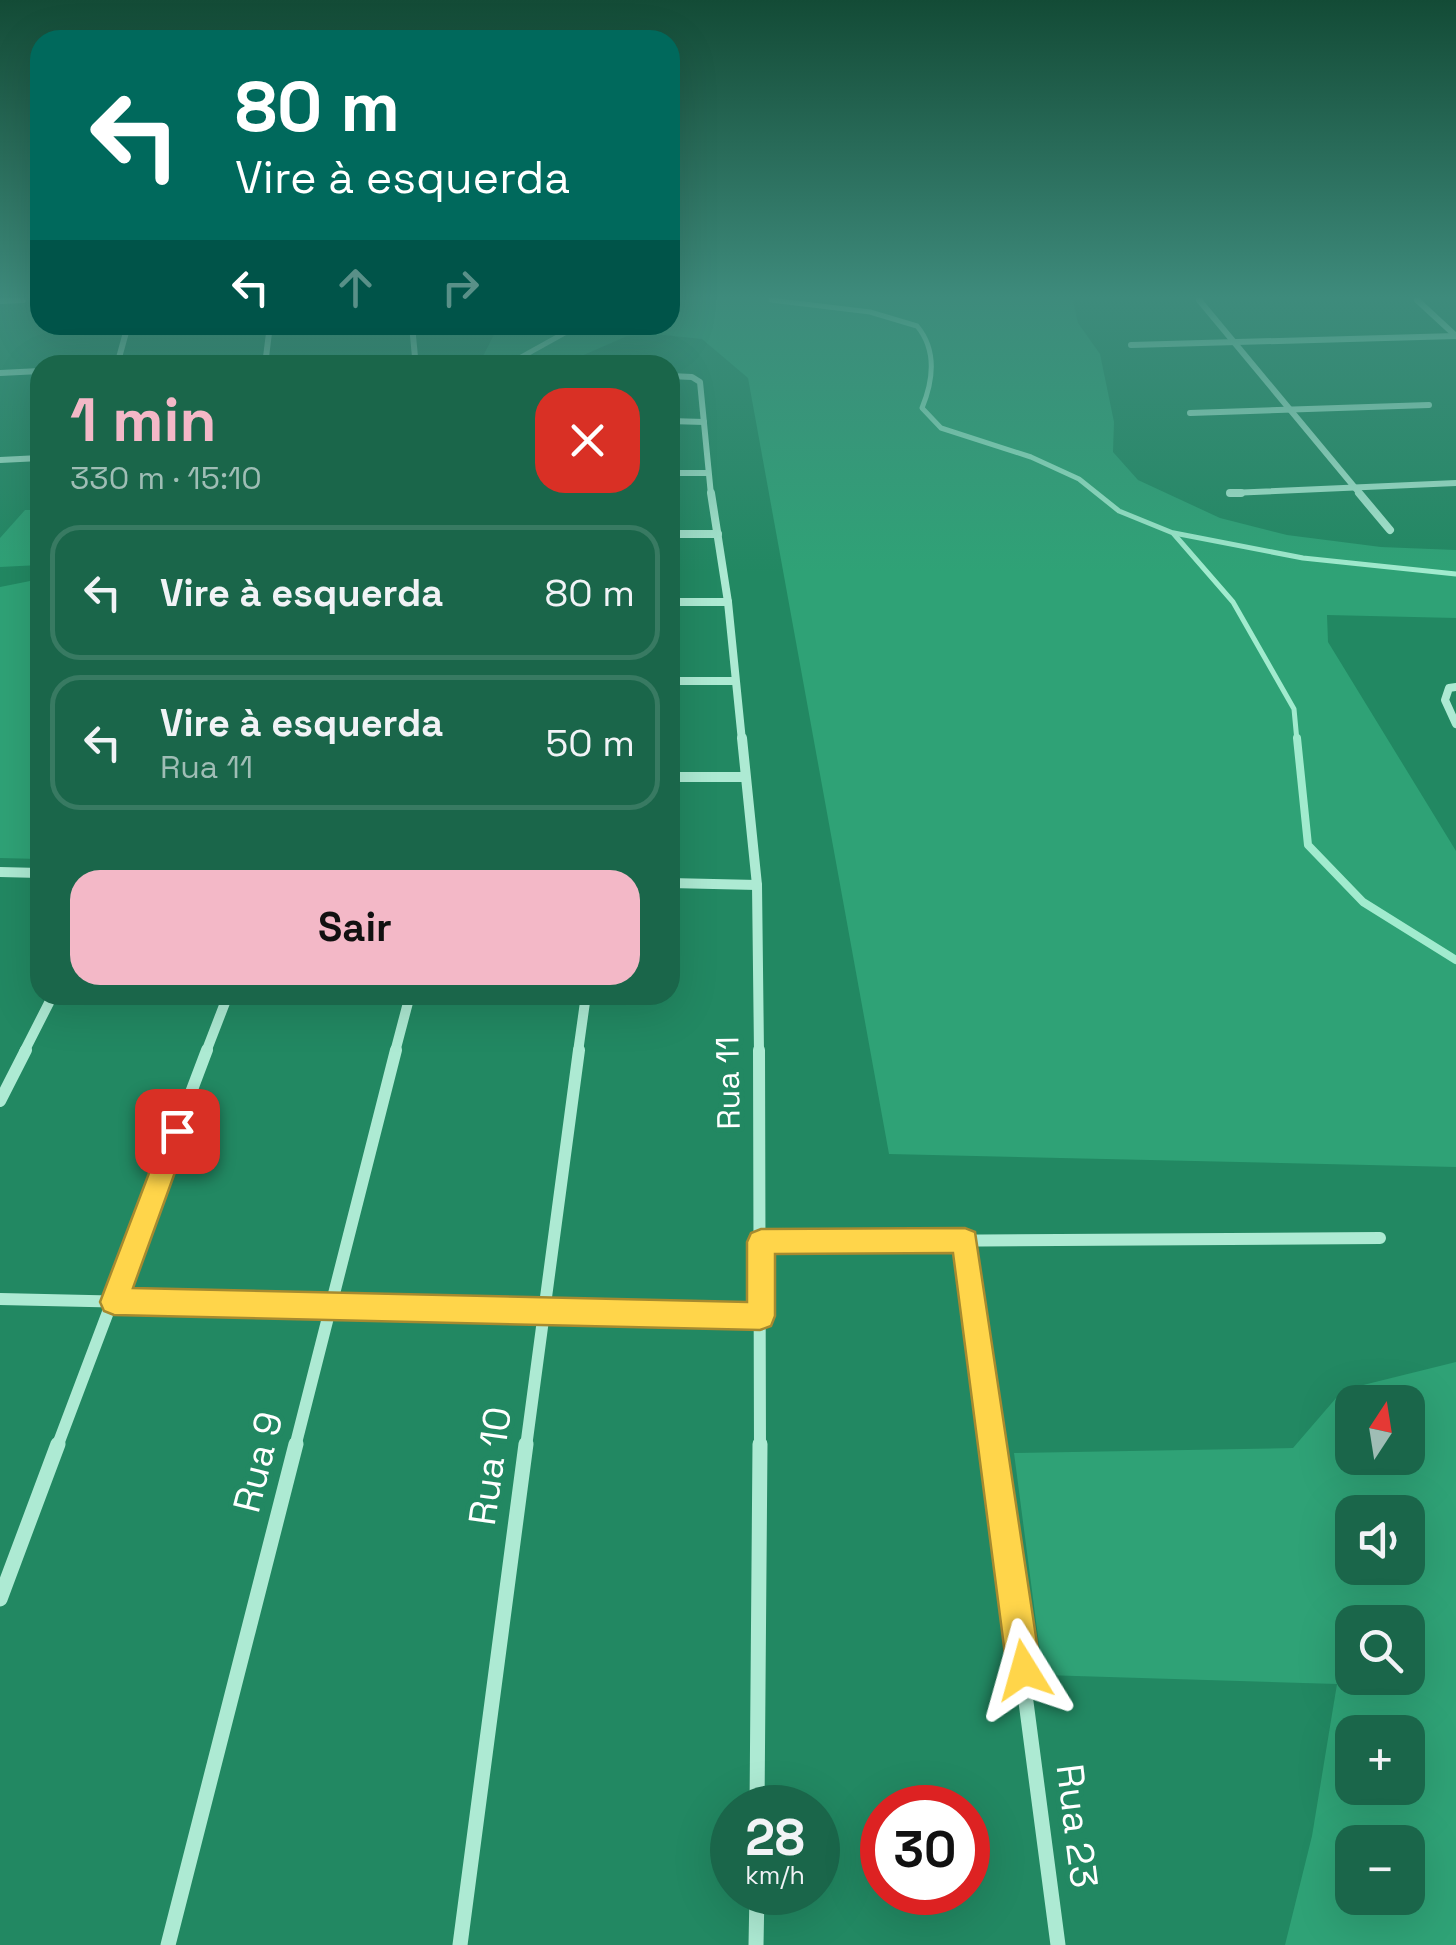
<!DOCTYPE html>
<html lang="pt">
<head>
<meta charset="utf-8">
<style>
  body { margin:0; font-family:"Space Grotesk",sans-serif; background:#236c51; color:#f1f3f6; height:100vh; display:flex; flex-direction:column; font-size:38px; white-space:nowrap }
  * { box-sizing:border-box; margin:0 }
  p { font-size:32px; color:#9fbdb5 }
  .icon { flex:none; width:55px; height:55px; fill:none; stroke:currentColor; stroke-width:2; stroke-linecap:round; stroke-linejoin:round }
  .map { position:relative; flex:1; overflow:hidden }
  .drawer { position:absolute; left:30px; top:355px; width:650px; height:650px; display:flex; flex-direction:column; background:#1a664a; border-radius:30px; box-shadow:0 10px 40px #0002 }
  .drawer>* { flex:none }
  .guide { position:absolute; left:30px; top:30px; width:650px; height:305px; border-radius:30px; box-shadow:0 10px 40px #0002; background:#00695c; color:#fff; overflow:hidden }
  .needle { width:65px; rotate:12deg }
  .controls { position:absolute; left:1335px; top:1385px; display:grid; gap:20px }
  .controls a { display:grid; place-items:center; width:90px; height:90px; border-radius:20px; background:#1a664a; box-shadow:0 10px 40px #0002; font-size:50px }
  .speed { position:absolute; left:710px; top:1785px; display:flex; gap:20px; font-size:50px; font-weight:700; text-align:center }
  .speed>* { display:grid; place-content:center; width:130px; height:130px; border-radius:50%; background:#1a664a; box-shadow:0 10px 40px #0002; line-height:1 }
  .speed small { font-size:25px; font-weight:400 }
  .speed .limit { border:15px solid #d22; background:#fff; color:#111 }
  .pin { position:absolute; display:grid; place-items:center; width:85px; height:85px; color:#fff; margin:-42px; border-radius:20px; box-shadow:0 5px 15px #0006 }
  .me { position:absolute; width:110px; margin:-55px; rotate:352deg; stroke-linejoin:round; filter:drop-shadow(0 0 8px #0008) }
  .turn { display:flex; align-items:center; gap:35px; height:210px; padding:0 40px; font-size:45px }
  .turn .icon { width:130px; height:130px; stroke-width:2.5 }
  .turn b { display:block; font-size:70px; line-height:85px }
  .lanes { display:flex; align-items:center; height:95px; padding:0 40px; background:#0003; justify-content:center; gap:50px; direction:ltr }
  .lanes .off { opacity:.35 }
  .round { display:grid; place-items:center; flex:none; width:105px; height:105px; border-radius:30px; background:#236c51 }
  .overview { display:flex; align-items:center; justify-content:space-between; height:170px; padding:0 40px }
  h1 { font-size:60px; font-weight:700; line-height:75px; color:#f3b8c7 }
  .cta { display:flex; gap:20px; margin-top:auto; padding:20px 40px }
  .cta a { flex:1; height:115px; border-radius:30px; background:#f3b8c7; color:#111; font-size:40px; font-weight:700; line-height:115px; text-align:center }
  ul { padding:0; list-style:none }
  li { display:flex; align-items:center; gap:30px; height:135px; margin:0 20px 15px; padding:0 20px; border:5px solid #387a62; border-radius:30px }
  li div { flex:1 }
  li b { display:block; font-size:38px }
  li em { font-style:normal }
  .map>svg:first-child { display:block }
  .green { fill:#2fa276; fill-rule:evenodd }
  .lines { fill:none; stroke-linecap:round; stroke-linejoin:round }
  .stream-far1 { stroke:#a1ebce; stroke-width:5 }
  .stream { stroke:#a1ebce; stroke-width:8 }
  .minor-far4 { stroke:#adead3; stroke-width:6 }
  .minor-far3 { stroke:#adead3; stroke-width:8 }
  .minor-far2 { stroke:#adead3; stroke-width:10 }
  .minor-far1 { stroke:#adead3; stroke-width:12 }
  .minor { stroke:#adead3; stroke-width:15 }
  .route { fill:#ffd54a; stroke:#a68a30; stroke-width:2.5 }
  .labels { text-anchor:middle; dominant-baseline:central; stroke-width:10; stroke-linejoin:round; paint-order:stroke }
  .street-label { font-size:32px; fill:#fff; stroke:#228862 }
  .near-street-label { font-size:38px; fill:#fff; stroke:#228862 }
</style>
</head>
<body>
<div class="map">
<svg width="1456" height="1945" viewBox="0 0 1456 1945">
  <rect width="100%" height="100%" fill="#228862"/>
  <g class="green">
    <polygon points="670,300 1073,300 1078,323 1100,354 1114,422 1113,452 1138,480 1220,518 1287,535 1381,547 1456,550 1456,618 1327,615 1328,642 1456,851 1456,1167 889,1154 748,378 702,339 663,335 627,336 561,365 463,365 482,358 499,325 670,325"/>
    <polygon points="25,510 40,510 40,565 0,567 0,538"/>
    <polygon points="40,579 40,859 0,858 0,587"/>
    <path d="M 1456,1362 L 1456,1945 L 1285,1945 L 1312,1836 L 1337,1684 L 1043,1675 L 1014,1453 L 1293,1448 L 1343,1390 ZM 1352,1402 L 1408,1402 L 1408,1458 L 1352,1458 ZM 1352,1512 L 1408,1512 L 1408,1568 L 1352,1568 ZM 1352,1622 L 1408,1622 L 1408,1678 L 1352,1678 ZM 1352,1732 L 1408,1732 L 1408,1788 L 1352,1788 ZM 1352,1842 L 1408,1842 L 1408,1898 L 1352,1898 Z"/>
  </g>
  <g class="lines">
    <g class="stream-far1">
      <path d="M 771,300 L 870,312 L 917,326 C 937,350 933,381 922,408 L 941,428 L 1031,457 L 1079,479 L 1119,511 L 1173,533 L 1233,602 L 1294,709 L 1297,741"/>
      <polyline points="507,365 570,330 593,325"/>
      <polyline points="1174,533 1303,558 1456,574"/>
    </g>
    <polyline class="stream" points="1297,738 1308,845 1363,902 1456,960"/>
    <g class="minor-far4">
      <polyline points="1199,300 1361,495"/>
      <polyline points="1417,300 1456,336"/>
      <polyline points="0,301 23,300"/>
      <polyline points="412,325 415,357"/>
      <polyline points="1131,345 1456,336"/>
      <polyline points="117,365 128,325"/>
      <polyline points="265,365 270,325"/>
      <polyline points="0,373 40,371"/>
      <polyline points="670,376 692,377 700,382 711,495"/>
      <polyline points="1190,413 1429,405"/>
      <polyline points="670,421 704,422"/>
      <polyline points="0,460 40,458"/>
      <polyline points="670,473 708,473"/>
      <polyline points="1230,493 1456,483"/>
    </g>
    <g class="minor-far3">
      <polyline points="711,493 728,602 742,741"/>
      <polyline points="1230,493 1241,493"/>
      <polyline points="1359,493 1390,530"/>
      <polyline points="670,534 718,534"/>
      <polyline points="670,602 728,602"/>
      <polyline points="670,681 735,681"/>
      <polyline points="1456,687 1449,688 1445,700 1456,724"/>
    </g>
    <g class="minor-far2">
      <polyline points="742,738 757,885 759,1052"/>
      <polyline points="670,777 745,777"/>
      <polyline points="0,872 40,873"/>
      <polyline points="670,883 757,885"/>
      <polyline points="24,1052 53,995"/>
      <polyline points="206,1052 228,995"/>
      <polyline points="395,1052 410,995"/>
      <polyline points="578,1052 586,995"/>
    </g>
    <g class="minor-far1">
      <polyline points="759,1050 760,1447"/>
      <polyline points="0,1101 26,1050"/>
      <polyline points="965,1241 992,1447"/>
      <polyline points="761,1242 1380,1238"/>
      <polyline points="0,1299 760,1316"/>
      <polyline points="57,1447 207,1050"/>
      <polyline points="295,1447 396,1050"/>
      <polyline points="526,1447 579,1050"/>
    </g>
    <g class="minor">
      <polyline points="992,1444 1058,1945"/>
      <polyline points="0,1599 58,1444"/>
      <polyline points="757,1808 760,1444"/>
      <polyline points="168,1945 296,1444"/>
      <polyline points="460,1945 526,1444"/>
      <polyline points="756,1945 757,1892"/>
    </g>
  </g>
  <linearGradient id="sky" x2="0" y2="1"><stop stop-color="#134b36"/><stop offset="0.52" stop-color="#3e8b7c"/><stop offset="1" stop-color="#3e8b7c" stop-opacity="0"/></linearGradient>
  <rect width="1456" height="572" fill="url(#sky)"/>
  <polygon class="route" points="177,1120 186,1124 190,1131 133,1288 747,1302 747,1242 751,1233 761,1229 965,1228 975,1232 1041,1670 1036,1682 1024,1687 1012,1682 1007,1670 953,1253 775,1254 775,1316 771,1326 760,1330 114,1315 104,1311 100,1302 165,1131 168,1124"/>
  <g class="labels">
    <g class="street-label">
      <text transform="translate(728 1083) rotate(-91)">Rua 11</text>
    </g>
    <g class="near-street-label">
      <text transform="translate(258 1462) rotate(-76)">Rua 9</text>
      <text transform="translate(490 1466) rotate(-82)">Rua 10</text>
      <text transform="translate(1077 1826) rotate(83)">Rua 23</text>
    </g>
  </g>
</svg>
<div class="controls">
<a><svg class="needle" viewBox="-14 -14 28 28"><path d="M0-13l5 13h-10z" fill="#e53935"/><path d="M0 13l5-13h-10z" fill="#9fbdb5"/></svg></a>
<a><svg class="icon" aria-label="sound" viewBox="0 0 24 24"><path d="M4 9h4l5-4v14l-5-4H4zM17 9q2 3 0 6"/></svg></a>
<a><svg class="icon" aria-label="search" viewBox="0 0 24 24"><circle cx="10" cy="10" r="6"/><path d="M15 15l6 6"/></svg></a>
<a>+</a>
<a>−</a>
</div>
<div class="speed"><div>28<small>km/h</small></div><div class="limit">30</div></div>
<div class="pin" style="left:177px;top:1131px;background:#d93025"><svg class="icon" aria-label="arrive" viewBox="0 0 24 24"><path d="M6 21V4h12l-3 4 3 4H6"/></svg></div>
<svg class="me" style="left:1024px;top:1670px" viewBox="-20 -20 40 40"><path d="M0-17L14 15 0 8-14 15z" fill="#ffd54a" stroke="#fff" stroke-width="4"/></svg>
<div class="guide">
<div class="turn"><svg class="icon" aria-label="left" viewBox="0 0 24 24"><path d="M17 20v-9H6M10 6l-5 5 5 5"/></svg><div><b>80 m</b>Vire à esquerda</div></div>
<div class="lanes"><svg class="icon" aria-label="left" viewBox="0 0 24 24"><path d="M17 20v-9H6M10 6l-5 5 5 5"/></svg><svg class="icon off" aria-label="ahead" viewBox="0 0 24 24"><path d="M12 20V5M6 11l6-6 6 6"/></svg><svg class="icon off" aria-label="right" viewBox="0 0 24 24"><path d="M7 20v-9h11M14 6l5 5-5 5"/></svg></div>
</div>
<section class="drawer">
<div class="overview"><div><h1>1 min</h1><p>330 m · 15:10</p></div><a class="round" style="background:#d93025;color:#fff"><svg class="icon" aria-label="close" viewBox="0 0 24 24"><path d="M6 6l12 12M18 6L6 18"/></svg></a></div>
<ul>
<li><svg class="icon" aria-label="left" viewBox="0 0 24 24"><path d="M17 20v-9H6M10 6l-5 5 5 5"/></svg><div><b>Vire à esquerda</b></div><em>80 m</em></li>
<li><svg class="icon" aria-label="left" viewBox="0 0 24 24"><path d="M17 20v-9H6M10 6l-5 5 5 5"/></svg><div><b>Vire à esquerda</b><p>Rua 11</p></div><em>50 m</em></li>
</ul>
<div class="cta"><a>Sair</a></div>
</section>
</div>
</body>
</html>
